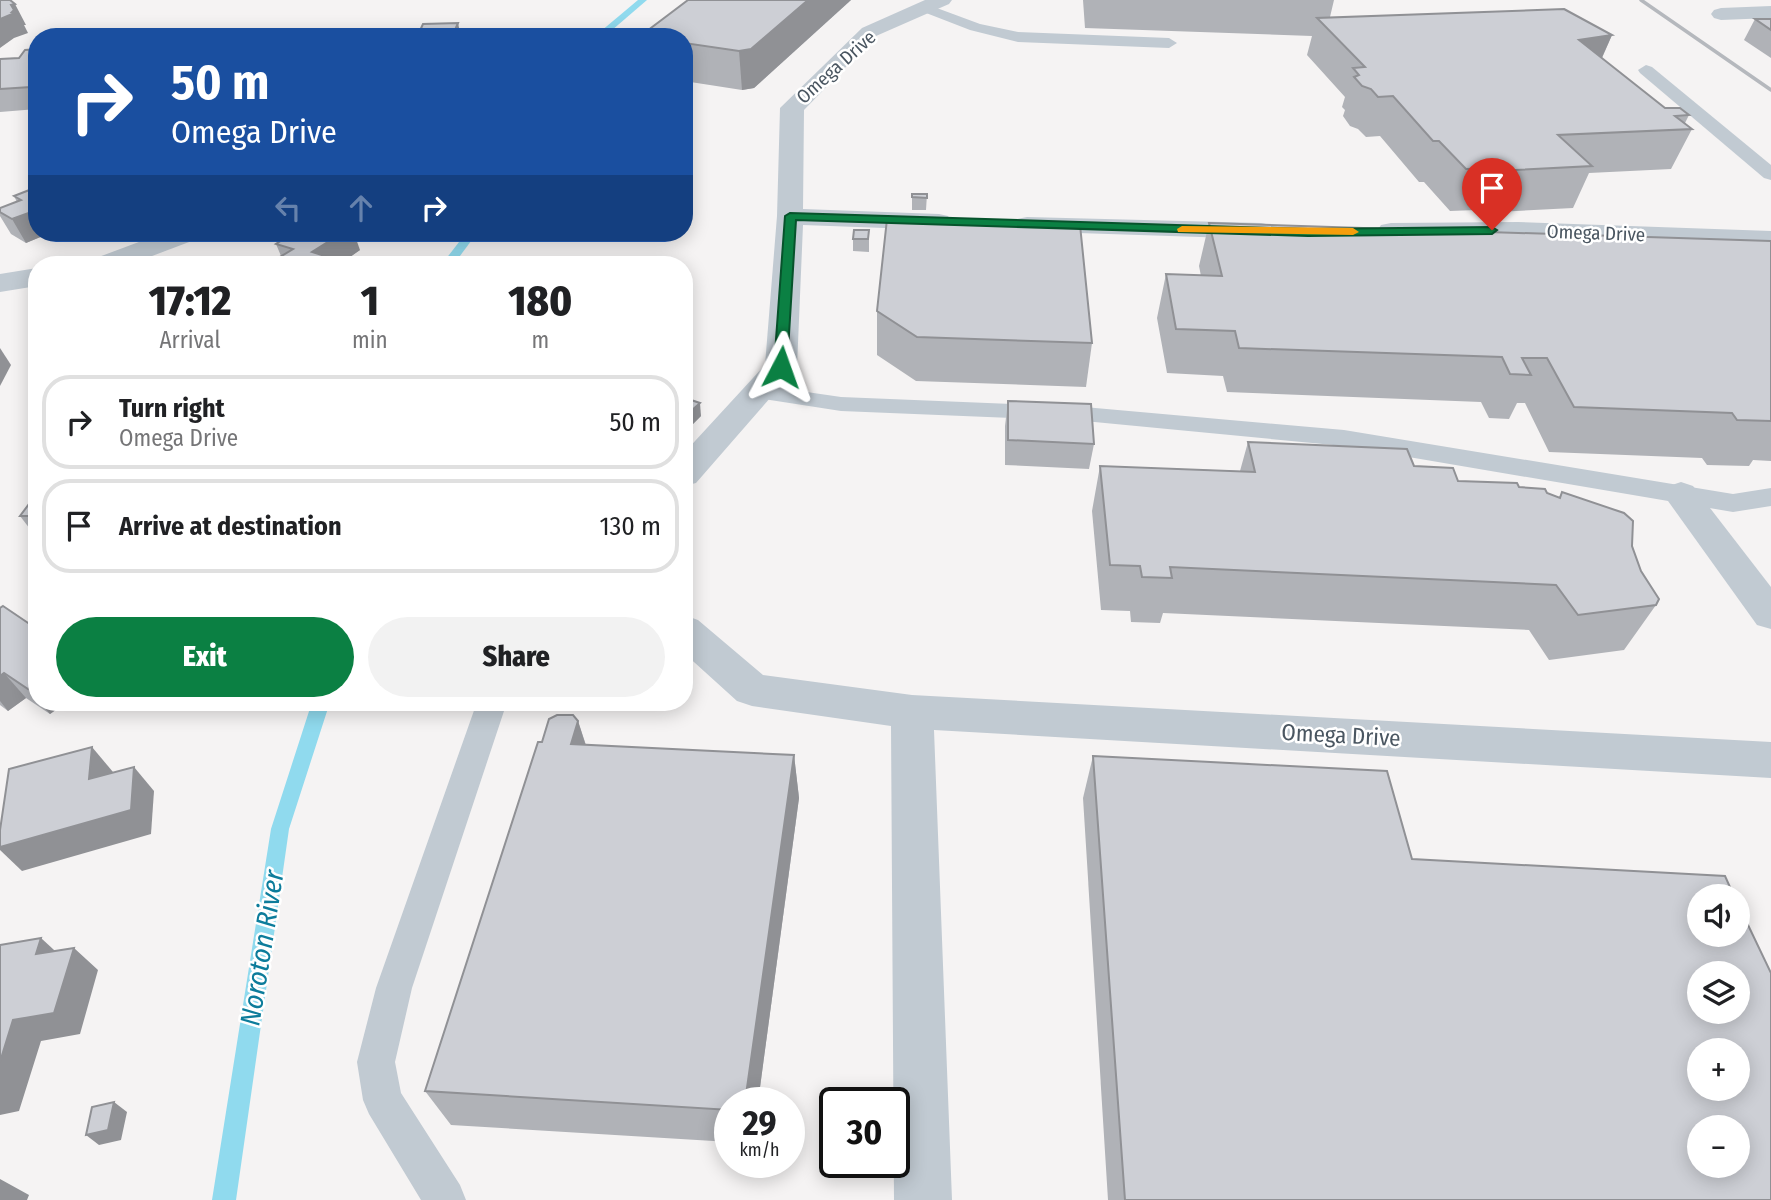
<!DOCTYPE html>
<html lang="en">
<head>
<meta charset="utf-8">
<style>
  body { margin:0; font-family:"Fira Sans Condensed",sans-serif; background:#f2f2f2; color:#202124; height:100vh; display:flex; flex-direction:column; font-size:26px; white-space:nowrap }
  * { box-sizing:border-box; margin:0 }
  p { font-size:23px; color:#757577 }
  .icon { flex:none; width:38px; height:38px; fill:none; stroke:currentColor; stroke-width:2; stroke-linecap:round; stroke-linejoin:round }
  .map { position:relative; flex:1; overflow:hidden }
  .drawer { position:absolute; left:28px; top:256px; width:665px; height:455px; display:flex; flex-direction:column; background:#fff; border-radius:28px; box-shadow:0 4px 18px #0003 }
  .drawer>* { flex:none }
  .hud { position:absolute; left:28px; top:28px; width:665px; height:214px; border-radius:28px; box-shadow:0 4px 18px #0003; background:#1a4fa0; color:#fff; overflow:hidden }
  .buttons { position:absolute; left:1687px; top:884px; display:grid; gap:14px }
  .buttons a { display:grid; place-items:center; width:63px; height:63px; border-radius:50%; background:#fff; box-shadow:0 4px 18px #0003; font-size:35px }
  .speed { position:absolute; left:714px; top:1087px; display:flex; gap:14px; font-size:35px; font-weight:700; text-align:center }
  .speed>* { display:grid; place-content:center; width:91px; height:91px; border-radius:50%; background:#fff; box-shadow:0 4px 18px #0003; line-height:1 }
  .speed small { font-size:18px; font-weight:400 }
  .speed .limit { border:4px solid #111; border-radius:10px; background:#fff; color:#111 }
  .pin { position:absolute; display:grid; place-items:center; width:60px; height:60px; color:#fff; margin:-72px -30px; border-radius:50% 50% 50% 0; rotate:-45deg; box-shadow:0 0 7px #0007 }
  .pin .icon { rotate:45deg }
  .me { position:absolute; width:77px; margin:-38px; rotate:4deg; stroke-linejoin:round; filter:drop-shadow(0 0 5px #0008) }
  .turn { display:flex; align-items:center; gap:24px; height:147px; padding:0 28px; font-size:32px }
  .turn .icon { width:91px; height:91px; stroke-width:2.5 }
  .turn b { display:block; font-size:49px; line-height:60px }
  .lanes { display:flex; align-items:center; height:66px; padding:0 28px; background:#0003; justify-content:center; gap:35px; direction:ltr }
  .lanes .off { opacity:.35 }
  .eta { display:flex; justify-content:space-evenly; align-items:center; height:119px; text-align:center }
  .eta b { font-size:42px; font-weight:800; line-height:49px }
  .cta { display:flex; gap:14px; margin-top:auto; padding:14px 28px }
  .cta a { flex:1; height:80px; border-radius:42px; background:#0b8043; color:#fff; font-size:28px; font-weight:800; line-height:80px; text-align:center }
  .cta a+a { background:#f2f2f2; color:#202124 }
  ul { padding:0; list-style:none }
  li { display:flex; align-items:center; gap:21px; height:94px; margin:0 14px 10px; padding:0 14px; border:4px solid #e0e0e0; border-radius:28px }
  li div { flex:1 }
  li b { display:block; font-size:26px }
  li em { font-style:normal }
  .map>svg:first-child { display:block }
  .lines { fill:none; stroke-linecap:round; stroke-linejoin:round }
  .stream { fill:#90daee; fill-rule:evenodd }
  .service { fill:#c1cad2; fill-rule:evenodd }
  .minor { fill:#c1cad2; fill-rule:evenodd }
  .rail { stroke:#b5b8bd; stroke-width:3.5 }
  .wall { fill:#b0b2b7 }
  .shaded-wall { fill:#909195 }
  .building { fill:#cdcfd5; stroke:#909195; stroke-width:2; fill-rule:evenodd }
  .route { fill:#0b8043; stroke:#07532c; stroke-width:2 }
  .slow { fill:#f59e0b }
  .labels { text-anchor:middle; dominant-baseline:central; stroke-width:5; stroke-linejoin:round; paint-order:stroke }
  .far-street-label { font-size:19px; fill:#4a5661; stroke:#fff }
  .street-label { font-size:23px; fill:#4a5661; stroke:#fff }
  .near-water-label { font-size:28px; font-style:italic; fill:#0c7c9b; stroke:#fff }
</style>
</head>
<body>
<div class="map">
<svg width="1771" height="1200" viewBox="0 0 1771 1200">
  <rect width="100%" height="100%" fill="#f5f3f3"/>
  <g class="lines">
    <g class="stream">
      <polygon points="638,0 647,0 604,37 594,37"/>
      <polygon points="466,233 477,233 454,264 442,264"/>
      <polygon points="312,702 330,702 289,829 236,1200 212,1200 271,829"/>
    </g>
    <g class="service">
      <polygon points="926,4 980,24 1018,32 1169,38 1177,43 1169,48 1018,42 970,30 921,11 919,8 921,5"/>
      <polygon points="1646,65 1652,67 1771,165 1771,180 1764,178 1640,73 1638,70"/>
      <polygon points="758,385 841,397 1084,407 1344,430 1733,494 1771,488 1771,506 1733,512 1344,446 1084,421 841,411 750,397 746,392 750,387"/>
      <polygon points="477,702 507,702 412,988 395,1062 401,1093 460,1185 466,1200 421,1200 369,1114 363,1100 357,1062 376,988"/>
    </g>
    <g class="minor">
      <polygon points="925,0 952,0 949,4 876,36 804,110 803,209 939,214 948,216 952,222 948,228 939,230 803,225 797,367 696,483 684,486 684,453 765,365 777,216 780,108 862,28"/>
      <polygon points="1771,6 1771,18 1721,20 1714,18 1711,14 1714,10 1721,8"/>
      <polygon points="1027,217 1261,223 1271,225 1275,231 1271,237 1261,239 1017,231 1014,225 1017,219"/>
      <polygon points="1518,222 1771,231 1771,247 1518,238 1391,239 1381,237 1377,231 1381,225 1391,223"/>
      <polygon points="163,233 201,233 197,239 131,264 92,264 96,258"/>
      <polygon points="37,268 37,286 0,292 0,274"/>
      <polygon points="1681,482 1693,486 1771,587 1771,629 1757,625 1663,494 1669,486"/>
      <polygon points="684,615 698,620 763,675 912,695 1771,742 1771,778 934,730 952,1200 894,1200 891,726 752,706 737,701 684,653"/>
    </g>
    <polyline class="rail" points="1641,0 1771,90"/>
  </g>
  <g class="wall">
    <polygon points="688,0 851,0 754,88 742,90 684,81 684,37"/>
    <polygon points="1083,0 1334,0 1330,17 1612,35 1602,58 1665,108 1689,115 1685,123 1692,129 1671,169 1589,173 1573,208 1478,213 1476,210 1450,211 1424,182 1419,182 1380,136 1366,137 1358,129 1350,126 1343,116 1345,110 1342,107 1345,97 1307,55 1312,36 1085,28"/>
    <polygon points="1755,19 1771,19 1771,58 1744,40"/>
    <polygon points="37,49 37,109 0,112 0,59 19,58"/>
    <polygon points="37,187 37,233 62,233 54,236 50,233 26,243 11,234 0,216 0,208 17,202 14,196"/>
    <polygon points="912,194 927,194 926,210 912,210"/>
    <polygon points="1209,223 1771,241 1771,461 1753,460 1749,466 1707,465 1702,458 1549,452 1525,403 1517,403 1509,419 1489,418 1481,402 1227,392 1223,376 1167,373 1157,318 1166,274 1201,276 1199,266"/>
    <polygon points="869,230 869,252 853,251 853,239"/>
    <polygon points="276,244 360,250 340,264 277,264 275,260 281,256"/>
    <polygon points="877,311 1092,343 1086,387 916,381 877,355"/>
    <polygon points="1008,401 1094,444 1089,469 1005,465 1005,426"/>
    <polygon points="684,407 701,416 692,425 684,422"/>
    <polygon points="1248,442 1414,466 1458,481 1519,487 1547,493 1559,497 1562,492 1632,546 1641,571 1656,605 1624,650 1549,660 1529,630 1163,613 1160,623 1131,622 1130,611 1101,610 1092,511 1100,466 1240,471"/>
    <polygon points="37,503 37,529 30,529 20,516"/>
    <polygon points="0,608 37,629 37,702 67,702 50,714 26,698 8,711 0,705"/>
    <polygon points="578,721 586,745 794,755 799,798 758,1102 730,1102 730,1142 451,1125 425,1091 542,742"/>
    <polygon points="1093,756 1412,859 1771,1200 1108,1200 1083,798"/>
  </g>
  <g class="shaded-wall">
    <polygon points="808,0 851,0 754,88 742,90 739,51"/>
    <polygon points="15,4 26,25 24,25 28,33 14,38 0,48 0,19 11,5"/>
    <polygon points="458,23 461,37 452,37"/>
    <polygon points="1612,35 1595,73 1579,40"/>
    <polygon points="37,80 37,96 31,87"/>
    <polygon points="687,82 688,93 684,97 684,84"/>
    <polygon points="36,210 37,233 50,233 26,243 12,219"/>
    <polygon points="52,233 62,233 54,236"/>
    <polygon points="342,233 354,233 360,250 340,264 314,264 312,252"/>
    <polygon points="0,348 11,365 0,386"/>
    <polygon points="700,403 701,416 692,425 690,412"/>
    <polygon points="4,673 26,698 8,711 0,701 0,676"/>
    <polygon points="37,683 37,699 28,689"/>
    <polygon points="39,702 67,702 50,714"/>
    <polygon points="578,721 592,765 571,744"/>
    <polygon points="92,747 113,772 111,803 89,779"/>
    <polygon points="794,755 799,798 758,1102 745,1102"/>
    <polygon points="134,767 154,791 151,834 22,871 0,850 0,847"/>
    <polygon points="41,938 66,961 36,954"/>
    <polygon points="74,948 98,970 80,1034 41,1041 19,1111 0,1115 0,1062 13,1020"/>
    <polygon points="114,1102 127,1112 121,1140 99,1145 86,1135"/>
    <polygon points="0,1179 29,1195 27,1200 0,1200"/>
  </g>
  <g class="building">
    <polygon points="0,0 10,0 15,4 11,5 14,10 12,12 17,12 0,19"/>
    <polygon points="688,0 808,0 751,49 739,51 684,43 684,37 639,37"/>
    <polygon points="1564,9 1612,35 1579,40 1665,108 1680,108 1689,115 1675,116 1692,129 1558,135 1592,166 1495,171 1492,168 1466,169 1439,141 1433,141 1393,96 1378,97 1371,89 1362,86 1354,77 1359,75 1353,68 1365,67 1317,18"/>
    <polygon points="1755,19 1771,19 1771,30"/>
    <polygon points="458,23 452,37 417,37 423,24"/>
    <polygon points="37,49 37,80 31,87 0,89 0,59 19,58 25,50"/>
    <polygon points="37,187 37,210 12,219 0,212 0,208 21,200 14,196"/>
    <polygon points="912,194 927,194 927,198 912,197"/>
    <polygon points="887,219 1080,225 1092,343 917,337 877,311"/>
    <polygon points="1209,223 1771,241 1771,421 1737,420 1732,413 1574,407 1547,358 1522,358 1531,375 1510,374 1502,357 1239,348 1235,331 1176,329 1166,274 1222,276"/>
    <polygon points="854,230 869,230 868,239 853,239"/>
    <polygon points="293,233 342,233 312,252 325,256 314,264 289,264 275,260 293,249 276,244"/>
    <polygon points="691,400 700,403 690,412 684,410 684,407"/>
    <polygon points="1008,401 1091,404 1094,444 1008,440"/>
    <polygon points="1248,442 1407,449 1414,466 1453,468 1458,481 1517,483 1519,487 1545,489 1547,493 1560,498 1562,492 1624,513 1633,521 1632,546 1641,571 1659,599 1656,605 1578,615 1556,585 1170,567 1172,578 1142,577 1140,566 1110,565 1100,466 1255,472"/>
    <polygon points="37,503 37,516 20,516 29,504"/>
    <polygon points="3,606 37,629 37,683 28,689 4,673 0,676 0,608"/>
    <polygon points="557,715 573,715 578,721 571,744 794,755 745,1102 730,1102 730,1110 425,1091 538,742 542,742 549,719"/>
    <polygon points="92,747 89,779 134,767 131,810 0,847 0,830 9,769"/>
    <path d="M 1093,756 L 1387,771 L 1412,859 L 1725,876 L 1734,896 L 1699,896 L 1699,934 L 1738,934 L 1738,904 L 1771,973 L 1771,1200 L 1125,1200 ZM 1699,973 L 1738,973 L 1738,1012 L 1699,1012 ZM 1699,1050 L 1738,1050 L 1738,1088 L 1699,1088 ZM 1699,1127 L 1738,1127 L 1738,1166 L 1699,1166 Z"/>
    <polygon points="41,938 36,954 74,948 54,1013 13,1020 0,1062 0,945"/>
    <polygon points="114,1102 108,1130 86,1135 92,1107"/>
  </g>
  <polygon class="route" points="790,213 1308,229 1492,227 1497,230 1492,234 1308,236 796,220 787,367 781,371 774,367 785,216"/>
  <polygon class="slow" points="1182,226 1353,228 1359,232 1353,235 1178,232 1177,229"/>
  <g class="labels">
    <g class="far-street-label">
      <text transform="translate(836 67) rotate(-42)">Omega Drive</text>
      <text transform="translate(1596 233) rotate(2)">Omega Drive</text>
    </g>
    <g class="street-label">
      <text transform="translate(1341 735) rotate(3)">Omega Drive</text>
    </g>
    <g class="near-water-label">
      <text transform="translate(262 948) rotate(-81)">Noroton River</text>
    </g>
  </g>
</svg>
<div class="buttons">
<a><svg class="icon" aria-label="sound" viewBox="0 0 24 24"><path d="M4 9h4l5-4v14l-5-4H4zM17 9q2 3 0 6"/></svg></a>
<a><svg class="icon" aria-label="layers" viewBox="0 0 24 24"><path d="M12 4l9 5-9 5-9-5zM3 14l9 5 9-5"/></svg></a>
<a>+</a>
<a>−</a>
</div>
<div class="speed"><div>29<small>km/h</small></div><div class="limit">30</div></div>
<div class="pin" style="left:1492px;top:230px;background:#d93025"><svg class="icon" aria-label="arrive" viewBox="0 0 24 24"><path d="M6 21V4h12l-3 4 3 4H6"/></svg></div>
<svg class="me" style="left:781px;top:367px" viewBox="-20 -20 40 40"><path d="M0-17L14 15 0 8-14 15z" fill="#0b8043" stroke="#fff" stroke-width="4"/></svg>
<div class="hud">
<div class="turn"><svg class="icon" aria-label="right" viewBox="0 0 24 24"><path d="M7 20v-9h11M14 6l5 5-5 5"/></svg><div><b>50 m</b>Omega Drive</div></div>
<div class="lanes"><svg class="icon off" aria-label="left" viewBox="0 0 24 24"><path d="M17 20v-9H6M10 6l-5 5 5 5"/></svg><svg class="icon off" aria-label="ahead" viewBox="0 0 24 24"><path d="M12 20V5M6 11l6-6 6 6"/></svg><svg class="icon" aria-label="right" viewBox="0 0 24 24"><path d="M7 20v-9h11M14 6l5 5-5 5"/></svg></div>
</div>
<section class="drawer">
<div class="eta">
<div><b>17:12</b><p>Arrival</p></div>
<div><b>1</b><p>min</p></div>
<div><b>180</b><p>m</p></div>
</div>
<ul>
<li><svg class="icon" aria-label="right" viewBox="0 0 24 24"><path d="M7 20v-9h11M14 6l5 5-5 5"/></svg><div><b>Turn right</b><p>Omega Drive</p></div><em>50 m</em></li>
<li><svg class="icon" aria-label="arrive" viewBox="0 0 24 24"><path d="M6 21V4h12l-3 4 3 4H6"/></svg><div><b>Arrive at destination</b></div><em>130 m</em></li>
</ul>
<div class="cta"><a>Exit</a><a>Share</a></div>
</section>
</div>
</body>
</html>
